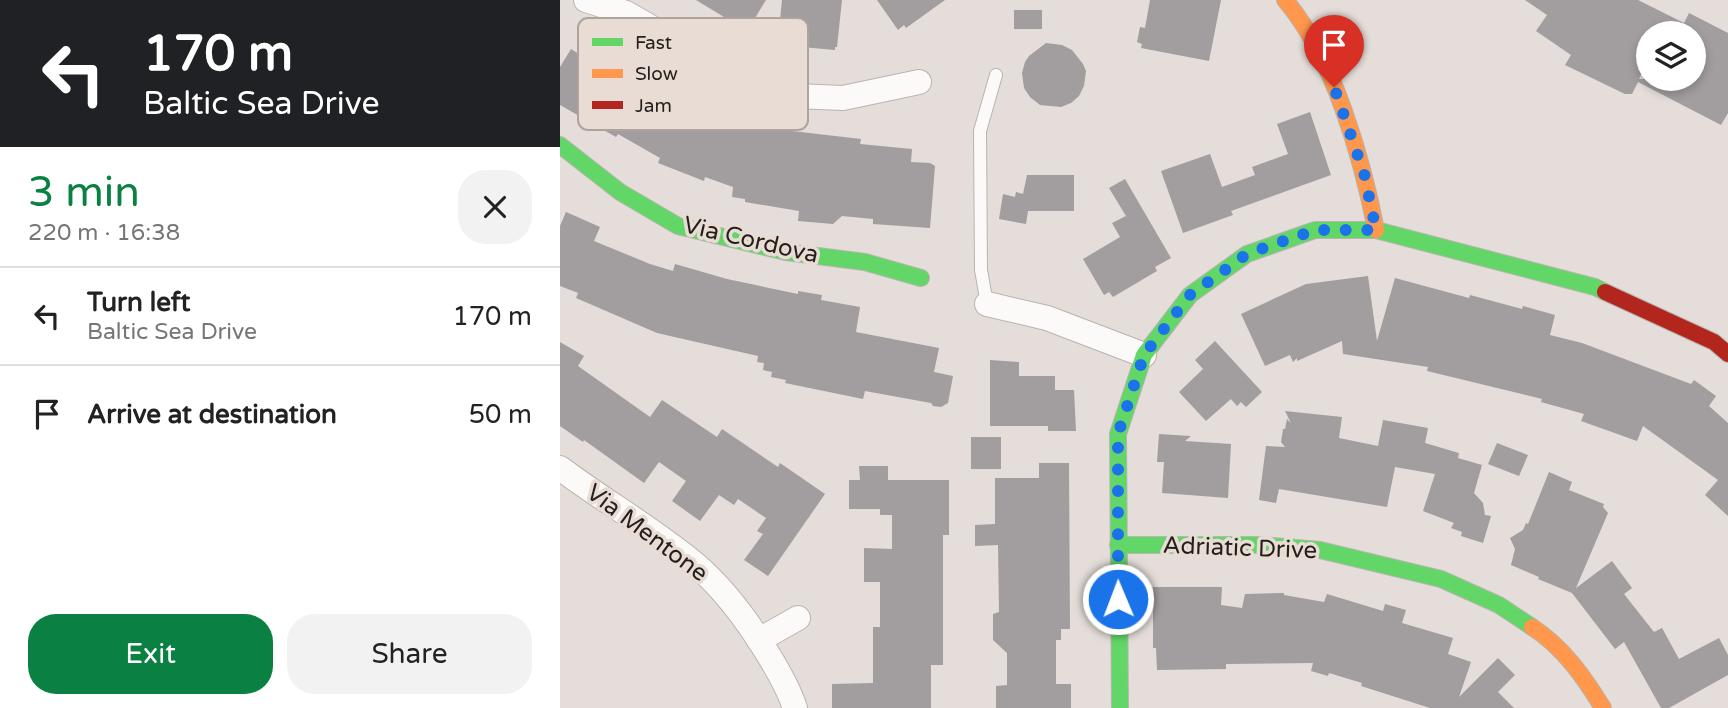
<!DOCTYPE html>
<html lang="en">
<head>
<meta charset="utf-8">
<style>
  body { margin:0; font-family:"Varela Round",sans-serif; background:#f2f2f2; color:#222; height:100vh; display:flex; flex-direction:column; font-size:26px; white-space:nowrap }
  * { box-sizing:border-box; margin:0 }
  p { font-size:23px; color:#767676 }
  .icon { flex:none; width:38px; height:38px; fill:none; stroke:currentColor; stroke-width:2; stroke-linecap:round; stroke-linejoin:round }
  .map { position:relative; flex:1; overflow:hidden }
  .side { display:flex; flex-direction:column; background:#fff; width:560px }
  .side>* { flex:none }
  .banner { background:#202124; color:#fff; overflow:hidden }
  .tools { position:absolute; left:1076px; top:21px; display:grid; gap:14px }
  .tools a { display:grid; place-items:center; width:70px; height:70px; border-radius:50%; background:#fff; box-shadow:0 4px 10px #0003; font-size:35px }
  .pin { position:absolute; display:grid; place-items:center; width:60px; height:60px; color:#fff; margin:-72px -30px; border-radius:50% 50% 50% 0; rotate:-45deg; box-shadow:0 0 7px #0007 }
  .pin .icon { rotate:45deg }
  .me { position:absolute; width:77px; margin:-38px; rotate:359deg; stroke-linejoin:round; filter:drop-shadow(0 0 5px #0008) }
  .turn { display:flex; align-items:center; gap:24px; height:147px; padding:0 28px; font-size:32px }
  .turn .icon { width:91px; height:91px; stroke-width:2.5 }
  .turn b { display:block; font-size:49px; line-height:60px }
  .round { display:grid; place-items:center; flex:none; width:74px; height:74px; border-radius:28px; background:#f2f2f2 }
  .overview { display:flex; align-items:center; justify-content:space-between; height:119px; padding:0 28px }
  h1 { font-size:42px; font-weight:600; line-height:52px; color:#0b8043 }
  .button { display:flex; gap:14px; margin-top:auto; padding:14px 28px }
  .button a { flex:1; height:80px; border-radius:28px; background:#0b8043; color:#fff; font-size:28px; font-weight:600; line-height:80px; text-align:center }
  .button a+a { background:#f2f2f2; color:#222 }
  ul { padding:0; list-style:none }
  li { display:flex; align-items:center; gap:21px; height:98px; padding:0 28px; border-top:2px solid #e0e0e0 }
  li div { flex:1 }
  li b { display:block; font-size:26px }
  li em { font-style:normal }
  main { display:flex; flex:1; min-height:0 }
  .map>svg:first-child { display:block }
  .building { fill:#a29d9e; fill-rule:evenodd }
  .lines { fill:none; stroke-linecap:round; stroke-linejoin:round }
  .lane-casing { stroke:#b9b4b0; stroke-width:14 }
  .street-casing { stroke:#b9b4b0; stroke-width:26 }
  .fast-casing { stroke:#b9b4b0; stroke-width:18 }
  .slow-casing { stroke:#b9b4b0; stroke-width:18 }
  .jam-casing { stroke:#b9b4b0; stroke-width:18 }
  .lane { stroke:#fbfaf9; stroke-width:12 }
  .street { stroke:#fbfaf9; stroke-width:24 }
  .fast { stroke:#63d668; stroke-width:16 }
  .slow { stroke:#ff974d; stroke-width:16 }
  .jam { stroke:#b3261e; stroke-width:16 }
  .route { stroke:#1a73e8; stroke-width:12; stroke-dasharray:0 21.6 }
  .labels { text-anchor:middle; dominant-baseline:central; stroke-width:7; stroke-linejoin:round; paint-order:stroke }
  .street-label { font-size:24px; fill:#241f1c; stroke:#e9dcd4 }
  .key { fill:#e9dcd4; stroke:#aea39d; stroke-width:2 }
  .key-label { font-size:19px; fill:#241f1c }
</style>
</head>
<body>
<main>
<section class="side">
<div class="banner">
<div class="turn"><svg class="icon" aria-label="left" viewBox="0 0 24 24"><path d="M17 20v-9H6M10 6l-5 5 5 5"/></svg><div><b>170 m</b>Baltic Sea Drive</div></div>
</div>
<div class="overview"><div><h1>3 min</h1><p>220 m · 16:38</p></div><a class="round"><svg class="icon" aria-label="close" viewBox="0 0 24 24"><path d="M6 6l12 12M18 6L6 18"/></svg></a></div>
<ul>
<li><svg class="icon" aria-label="left" viewBox="0 0 24 24"><path d="M17 20v-9H6M10 6l-5 5 5 5"/></svg><div><b>Turn left</b><p>Baltic Sea Drive</p></div><em>170 m</em></li>
<li><svg class="icon" aria-label="arrive" viewBox="0 0 24 24"><path d="M6 21V4h12l-3 4 3 4H6"/></svg><div><b>Arrive at destination</b></div><em>50 m</em></li>
</ul>
<div class="button"><a>Exit</a><a>Share</a></div>
</section>
<div class="map">
<svg width="1168" height="708" viewBox="0 0 1168 708">
  <rect width="100%" height="100%" fill="#e4ddd9"/>
  <g class="building">
    <polygon points="136,0 206,0 187,31"/>
    <polygon points="222,0 282,0 277,47 275,47 275,50 220,45 221,41 218,41"/>
    <polygon points="317,0 385,0 346,28 344,25 338,30"/>
    <polygon points="590,0 661,0 649,61 581,48 582,44 577,42 580,27 585,28"/>
    <path d="M 965,0 L 1078,0 L 1124,23 L 1129,13 L 1168,33 L 1168,113 L 1161,125 L 1078,82 L 1072,94 L 1065,94 L 1005,65 L 1011,55 L 976,31 L 987,15 ZM 1088,33 L 1134,33 L 1134,79 L 1079,79 L 1088,61 Z"/>
    <rect x="454" y="10" width="28" height="19"/>
    <polygon points="486,43 502,45 512,50 523,64 526,71 524,86 519,96 511,103 501,107 480,105 470,97 464,88 462,73 465,62 469,56"/>
    <polygon points="39,46 126,95 123,100 197,127 301,139 300,144 352,149 351,162 370,163 375,166 370,228 313,224 313,219 282,216 273,224 238,221 239,211 185,202 185,199 172,197 173,187 145,177 144,181 98,163 100,158 58,134 56,137 0,105 0,67 11,49 30,61"/>
    <polygon points="750,112 771,175 671,211 673,215 623,233 601,171 650,154 662,187 695,175 692,167 728,154 717,124"/>
    <polygon points="467,175 514,175 514,211 468,211 466,224 439,219 443,194 455,197 456,192 463,194"/>
    <polygon points="565,179 611,258 595,267 597,271 553,297 549,292 544,295 523,259 560,237 552,223 566,216 549,188"/>
    <polygon points="6,212 40,227 34,241 90,264 113,271 115,264 167,279 238,294 238,291 262,295 261,300 300,307 296,332 379,348 374,372 393,376 388,403 381,407 373,406 371,403 305,391 303,399 225,383 226,380 211,377 212,372 203,370 204,363 197,362 198,356 97,333 16,298 18,293 0,286 0,226"/>
    <polygon points="808,276 817,341 835,278 909,298 910,295 962,309 963,306 995,315 990,335 1022,343 1131,384 1134,380 1156,396 1149,406 1168,423 1168,516 1145,495 1158,480 1083,426 1077,441 1021,421 1024,414 981,402 982,399 867,371 868,367 783,354 782,341 737,361 737,358 733,362 730,355 705,366 681,314 746,284"/>
    <polygon points="655,341 702,392 686,407 681,402 677,406 671,399 646,421 619,392 643,369 635,360"/>
    <polygon points="0,342 24,356 18,366 90,417 102,400 157,437 162,429 218,467 220,463 265,494 208,576 184,560 203,534 197,531 206,518 178,499 174,505 159,495 140,521 112,501 126,481 99,462 84,483 24,440 23,442 0,426"/>
    <polygon points="430,360 459,362 459,376 495,376 495,390 514,390 516,431 488,431 488,426 430,426"/>
    <polygon points="725,411 782,417 779,438 818,446 823,420 868,428 865,443 899,453 898,458 922,465 914,493 923,503 925,515 931,516 923,543 901,536 902,532 891,528 894,523 863,511 875,474 835,467 827,507 719,489 716,503 699,500 706,446 725,447 721,442 723,429 725,429 727,419 731,423"/>
    <polygon points="599,434 631,436 625,441 671,444 668,498 602,493 604,462 597,462"/>
    <rect x="411" y="437" width="30" height="32"/>
    <polygon points="937,443 968,455 959,476 928,464"/>
    <polygon points="479,463 509,463 510,629 501,629 501,640 496,640 496,684 511,684 511,708 436,708 436,686 447,685 447,653 433,640 433,614 439,612 438,545 415,546 415,525 435,524 435,478 479,478"/>
    <polygon points="299,466 328,466 328,480 389,480 389,535 383,535 383,665 371,665 371,708 272,708 272,684 313,683 313,627 320,627 320,582 304,582 304,548 332,549 332,515 320,515 320,509 289,509 289,480 300,480"/>
    <polygon points="989,472 1012,482 1009,490 1044,504 1043,507 1048,513 1016,588 1052,561 1072,588 1064,594 1094,632 1102,628 1119,659 1159,638 1168,655 1168,675 1109,708 1101,708 1064,642 1055,649 1012,593 978,579 979,577 951,565 955,549 950,538 963,530 966,523 968,524"/>
    <polygon points="593,587 662,587 661,605 682,608 685,594 724,593 724,595 764,602 767,594 823,611 825,604 846,610 842,623 893,638 888,654 911,662 899,697 938,658 955,675 938,692 954,708 870,708 801,686 802,683 769,673 768,676 751,671 753,663 666,664 666,669 597,670 596,648 593,648"/>
  </g>
  <g class="lines">
    <g class="lane-casing">
      <polyline id="lane" points="427,304 421,270 420,131 436,75"/>
    </g>
    <g class="street-casing">
      <g id="street">
        <polyline points="26,0 66,13 187,83 235,96 283,98 359,82"/>
        <polyline points="427,304 487,318 584,355"/>
        <path d="M 0,468 C 44,501 93,529 135,564 C 163,588 187,620 206,651 C 218,670 228,687 235,708"/>
        <polyline points="199,640 238,618"/>
      </g>
    </g>
    <g class="fast-casing">
      <g id="fast">
        <polyline points="0,145 60,192 118,226 226,252 305,262 361,278"/>
        <polyline points="558,545 699,545 760,550 881,579 939,605 972,627"/>
        <polyline points="560,708 558,434 584,355 630,295 687,254 755,230 816,230 1035,287 1045,292"/>
      </g>
    </g>
    <g class="slow-casing">
      <g id="slow">
        <path d="M 725,0 C 773,56 802,158 816,230"/>
        <path d="M 972,627 C 1003,647 1024,677 1043,708"/>
      </g>
    </g>
    <g class="jam-casing">
      <polyline id="jam" points="1045,292 1154,342 1168,354"/>
    </g>
    <use href="#lane" class="lane"/>
    <use href="#street" class="street"/>
    <use href="#fast" class="fast"/>
    <use href="#slow" class="slow"/>
    <use href="#jam" class="jam"/>
  </g>
  <g class="lines">
    <polyline class="route" points="558,599 558,434 584,355 630,295 687,254 755,230 816,230 804,173 774,87"/>
  </g>
  <g class="labels">
    <g class="street-label">
      <text transform="translate(191 240) rotate(13)">Via Cordova</text>
      <text transform="translate(87 533) rotate(37)">Via Mentone</text>
      <text transform="translate(680 548) rotate(2)">Adriatic Drive</text>
    </g>
  </g>
  <rect x="18" y="18" width="230" height="112" rx="10" class="key"/>
  <rect x="32" y="38" width="31" height="8" fill="#63d668"/>
  <rect x="32" y="69" width="31" height="9" fill="#ff974d"/>
  <rect x="32" y="101" width="31" height="8" fill="#b3261e"/>
  <g class="key-label">
    <text x="75" y="49">Fast</text>
    <text x="75" y="80">Slow</text>
    <text x="75" y="112">Jam</text>
  </g>
</svg>
<div class="tools">
<a><svg class="icon" aria-label="layers" viewBox="0 0 24 24"><path d="M12 4l9 5-9 5-9-5zM3 14l9 5 9-5"/></svg></a>
</div>
<div class="pin" style="left:774px;top:87px;background:#d93025"><svg class="icon" aria-label="arrive" viewBox="0 0 24 24"><path d="M6 21V4h12l-3 4 3 4H6"/></svg></div>
<svg class="me" style="left:558px;top:599px" viewBox="-20 -20 40 40"><circle r="17" fill="#1a73e8" stroke="#fff" stroke-width="3"/><path d="M0-11L8 9 0 5-8 9z" fill="#fff"/></svg>
</div>
</main>
</body>
</html>
